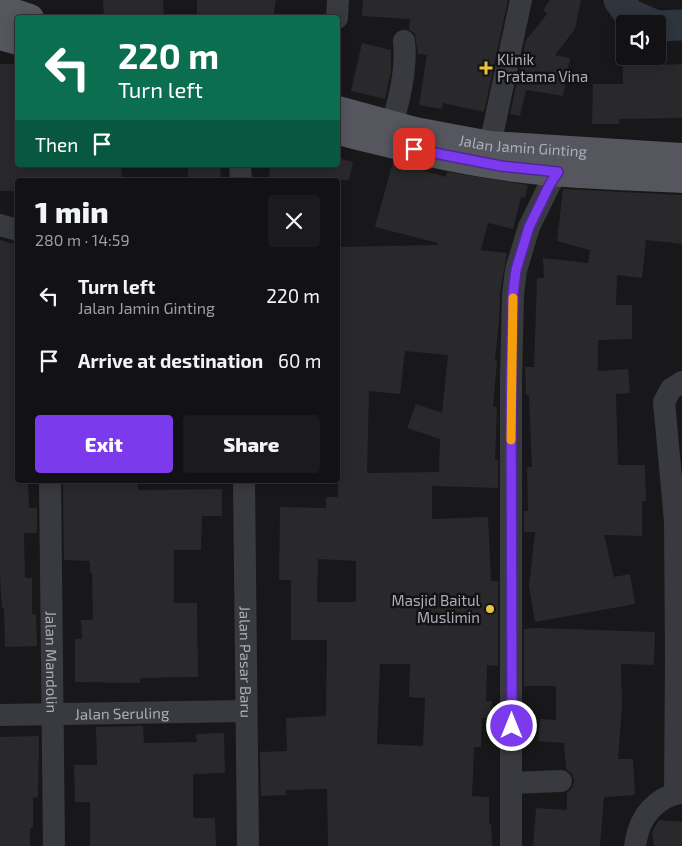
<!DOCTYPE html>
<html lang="en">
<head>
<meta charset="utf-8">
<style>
  body { margin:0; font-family:"Exo 2",sans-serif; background:#1b1b1d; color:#f1f3f6; height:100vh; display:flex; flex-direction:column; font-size:19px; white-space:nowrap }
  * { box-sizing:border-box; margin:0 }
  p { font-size:16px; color:#9c9ea0 }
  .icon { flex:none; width:28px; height:28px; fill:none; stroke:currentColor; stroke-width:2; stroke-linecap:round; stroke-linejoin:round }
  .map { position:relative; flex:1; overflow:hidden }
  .details { position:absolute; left:15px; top:178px; width:325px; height:305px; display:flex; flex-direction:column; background:#121214; border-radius:5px; box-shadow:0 2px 12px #0003,0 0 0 1px #313234 }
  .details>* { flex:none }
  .hud { position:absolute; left:15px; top:15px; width:325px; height:152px; border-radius:5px; box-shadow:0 2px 12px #0003,0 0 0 1px #313234; background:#0b6e4f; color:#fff; overflow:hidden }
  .fabs { position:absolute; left:616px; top:15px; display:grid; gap:10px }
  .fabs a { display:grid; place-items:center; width:50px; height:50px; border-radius:5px; background:#121214; box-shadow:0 2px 12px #0003,0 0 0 1px #313234; font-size:25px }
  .pin { position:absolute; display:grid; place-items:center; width:42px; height:42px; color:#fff; margin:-21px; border-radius:10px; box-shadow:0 2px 8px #0006 }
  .me { position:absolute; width:55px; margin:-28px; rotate:0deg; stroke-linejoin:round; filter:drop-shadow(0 0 4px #0008) }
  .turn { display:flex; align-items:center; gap:18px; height:105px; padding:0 20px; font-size:22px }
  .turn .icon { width:65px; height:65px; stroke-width:2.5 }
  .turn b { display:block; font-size:35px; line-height:42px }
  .then { display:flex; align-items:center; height:48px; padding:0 20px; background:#0003; gap:10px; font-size:19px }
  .round { display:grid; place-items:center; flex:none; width:52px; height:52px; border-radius:5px; background:#1b1b1d }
  .summary { display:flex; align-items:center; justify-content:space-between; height:85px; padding:0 20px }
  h1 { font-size:30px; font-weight:800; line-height:38px }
  .action { display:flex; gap:10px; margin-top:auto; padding:10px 20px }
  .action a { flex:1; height:58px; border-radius:5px; background:#7c3aed; color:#fff; font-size:20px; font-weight:800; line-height:58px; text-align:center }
  .action a+a { background:#1b1b1d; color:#f1f3f6 }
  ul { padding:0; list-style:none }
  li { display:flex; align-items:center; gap:15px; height:65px; padding:0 20px }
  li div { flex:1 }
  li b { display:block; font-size:19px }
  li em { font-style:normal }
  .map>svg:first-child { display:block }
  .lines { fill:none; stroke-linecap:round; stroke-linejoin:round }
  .river { stroke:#2e353e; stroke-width:31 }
  .building { fill:#29282b; fill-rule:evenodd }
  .minor { stroke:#393a3f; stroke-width:22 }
  .major { stroke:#55565e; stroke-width:28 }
  .route-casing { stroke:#51269a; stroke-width:12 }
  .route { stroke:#7c3aed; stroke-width:9 }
  .slow { stroke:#f59e0b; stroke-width:9 }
  .poi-dot { fill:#ecc53e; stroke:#131315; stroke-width:2 }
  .labels { text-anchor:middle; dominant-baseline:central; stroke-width:5; stroke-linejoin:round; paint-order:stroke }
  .poi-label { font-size:15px; fill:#abaeb9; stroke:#131315; text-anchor:start }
  .street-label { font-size:15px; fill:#abaeb9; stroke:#131315 }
</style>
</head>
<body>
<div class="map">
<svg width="682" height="846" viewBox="0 0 682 846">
  <rect width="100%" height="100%" fill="#18181a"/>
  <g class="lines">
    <g class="river">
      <polyline points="619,0 629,14 652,24"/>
      <polyline points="658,26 682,25"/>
    </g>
  </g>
  <g class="building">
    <polygon points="103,0 163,0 164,18 104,18"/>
    <polygon points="197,0 276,0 273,18 197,18"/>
    <polygon points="363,0 508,0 484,112 443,103 442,109 419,105 427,55 418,54 415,34 409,29 410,19 362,16"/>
    <polygon points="550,0 581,0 575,29 555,55 570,58 563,96 526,90 520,116 510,114 526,40 547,14 543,10"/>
    <polygon points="362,43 391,50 391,71 385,99 351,91"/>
    <polygon points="623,63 641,63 641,66 682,64 682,118 619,119 619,124 592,124 593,84 623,84"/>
    <polygon points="0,64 18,64 18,165 121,165 122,180 18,180 18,191 0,191"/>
    <polygon points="338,158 353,162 349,180 269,180 270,165 338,165"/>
    <path d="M 393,162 L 446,177 L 447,172 L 528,185 L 525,198 L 521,197 L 513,229 L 488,223 L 481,250 L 507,253 L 500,293 L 499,321 L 495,360 L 497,361 L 493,406 L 497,407 L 495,460 L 498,460 L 498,488 L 432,486 L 432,519 L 488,517 L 491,581 L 498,581 L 498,666 L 487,665 L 486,701 L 492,701 L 491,718 L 482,718 L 481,747 L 474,747 L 472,796 L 489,797 L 489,824 L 491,824 L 492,846 L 328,846 L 327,789 L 286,790 L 286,795 L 261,796 L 260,752 L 287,751 L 286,718 L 326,716 L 327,640 L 291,640 L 291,580 L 279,580 L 280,507 L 326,508 L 326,497 L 338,497 L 338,247 L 438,245 L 438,243 L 375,227 ZM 405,351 L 448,355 L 442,413 L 416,404 L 407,428 L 440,439 L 439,472 L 367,473 L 369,391 L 400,394 ZM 318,559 L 356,561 L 356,602 L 317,602 ZM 380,664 L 410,664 L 409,697 L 425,698 L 423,746 L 377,744 Z"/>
    <polygon points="188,165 220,165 221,180 188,180"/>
    <polygon points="563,189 682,195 682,244 646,240 642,278 617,275 616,305 632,305 632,339 598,340 598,371 628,369 630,393 616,394 618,465 645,465 646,501 642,501 642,536 604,535 614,577 630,574 635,604 535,622 529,586 535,532 524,532 524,511 528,511 527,467 532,467 529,395 526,395 525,367 534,367 537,278 544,278 543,258 588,263 590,250 557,241"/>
    <polygon points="0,240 18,245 18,480 28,480 29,508 37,508 37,533 24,533 25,578 32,578 32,614 36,614 37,646 5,647 4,608 2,608 0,575"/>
    <polygon points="63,480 138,480 138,490 222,489 222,516 202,516 201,550 174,550 174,603 197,603 198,677 140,678 140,683 75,682 75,639 82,639 81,620 93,620 92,573 90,573 90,561 64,560"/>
    <polygon points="536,628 655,632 654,665 621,664 622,707 618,759 633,759 635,795 604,797 600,846 533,846 536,808 567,810 567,793 572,788 574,781 572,774 566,769 564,743 538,741 540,719 556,720 556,686 524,686 524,629"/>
    <polygon points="143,726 144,743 197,742 196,734 224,733 225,773 193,774 193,818 215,818 216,846 90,846 90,802 75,802 74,765 97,765 96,727"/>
    <polygon points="39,736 38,797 33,798 33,828 30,828 30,846 0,846 0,737"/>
    <polygon points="659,820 682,822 682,846 654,846 652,832"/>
  </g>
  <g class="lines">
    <g class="minor">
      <polyline points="337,18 338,0"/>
      <path d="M 392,124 C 400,98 407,68 404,41"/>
      <polyline points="490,145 521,0"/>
      <polyline points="240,165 241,180"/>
      <polyline points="0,225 18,230"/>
      <path id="s1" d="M 50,480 L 54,846"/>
      <path id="s2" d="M 244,480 L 248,846"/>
      <path id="s3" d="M 0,715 L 246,711"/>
      <polyline points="511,783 561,781"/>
      <polyline points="675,793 676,658 675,521 664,402 671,389 682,382"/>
      <polyline points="511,846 511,379 513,295 516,270 529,227 550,184 558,172"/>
      <path d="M 635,846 C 638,825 645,811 663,799 C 670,796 674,793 682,793"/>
    </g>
    <g class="major">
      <polyline points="0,8 30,18"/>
      <polyline points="0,36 18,41"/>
      <path id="s4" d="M 338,110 L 415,131 L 490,145 L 682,157"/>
      <path d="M 338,131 C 391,144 446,158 501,166 C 560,175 622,176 682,179"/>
    </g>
  </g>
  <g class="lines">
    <g class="route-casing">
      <polyline id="route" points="414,149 501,166 558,172 550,184 529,227 516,270 513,294 511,379 512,726"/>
    </g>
    <use href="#route" class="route"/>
    <polyline class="slow" points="511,440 513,298"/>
  </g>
  <g class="poi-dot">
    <path d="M483.5 60.5h5v5h5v5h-5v5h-5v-5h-5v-5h5z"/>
    <circle cx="490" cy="609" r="5"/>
  </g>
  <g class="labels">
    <g class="poi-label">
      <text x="497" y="59">Klinik<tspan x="497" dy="17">Pratama Vina</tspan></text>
      <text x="480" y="600" text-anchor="end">Masjid Baitul<tspan x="480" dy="17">Muslimin</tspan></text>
    </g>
    <g class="street-label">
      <text stroke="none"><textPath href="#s4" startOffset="189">Jalan Jamin Ginting</textPath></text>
      <text stroke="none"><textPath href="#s1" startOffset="182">Jalan Mandolin</textPath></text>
      <text stroke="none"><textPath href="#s2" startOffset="182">Jalan Pasar Baru</textPath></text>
      <text stroke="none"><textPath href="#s3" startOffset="122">Jalan Seruling</textPath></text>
    </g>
  </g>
</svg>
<div class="fabs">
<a><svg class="icon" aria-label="sound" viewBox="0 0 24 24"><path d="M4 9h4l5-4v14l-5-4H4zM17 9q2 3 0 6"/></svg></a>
</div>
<div class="pin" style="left:414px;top:149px;background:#d93025"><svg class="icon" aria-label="arrive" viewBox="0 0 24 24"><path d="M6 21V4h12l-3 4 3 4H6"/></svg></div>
<svg class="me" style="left:512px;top:726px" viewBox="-20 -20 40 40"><circle r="17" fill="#7c3aed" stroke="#fff" stroke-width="3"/><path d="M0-11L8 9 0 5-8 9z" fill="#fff"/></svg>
<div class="hud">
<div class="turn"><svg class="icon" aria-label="left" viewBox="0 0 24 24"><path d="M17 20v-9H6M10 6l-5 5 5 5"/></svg><div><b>220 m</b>Turn left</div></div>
<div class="then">Then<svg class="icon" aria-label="arrive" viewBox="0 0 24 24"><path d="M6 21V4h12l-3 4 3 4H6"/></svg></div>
</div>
<section class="details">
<div class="summary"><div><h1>1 min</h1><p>280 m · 14:59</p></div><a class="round"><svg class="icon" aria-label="close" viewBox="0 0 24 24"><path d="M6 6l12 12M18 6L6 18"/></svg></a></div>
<ul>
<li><svg class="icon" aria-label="left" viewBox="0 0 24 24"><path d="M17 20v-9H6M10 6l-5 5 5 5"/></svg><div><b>Turn left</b><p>Jalan Jamin Ginting</p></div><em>220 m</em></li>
<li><svg class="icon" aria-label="arrive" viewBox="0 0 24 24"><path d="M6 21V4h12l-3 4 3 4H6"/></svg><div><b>Arrive at destination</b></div><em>60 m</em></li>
</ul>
<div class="action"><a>Exit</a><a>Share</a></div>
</section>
</div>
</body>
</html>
